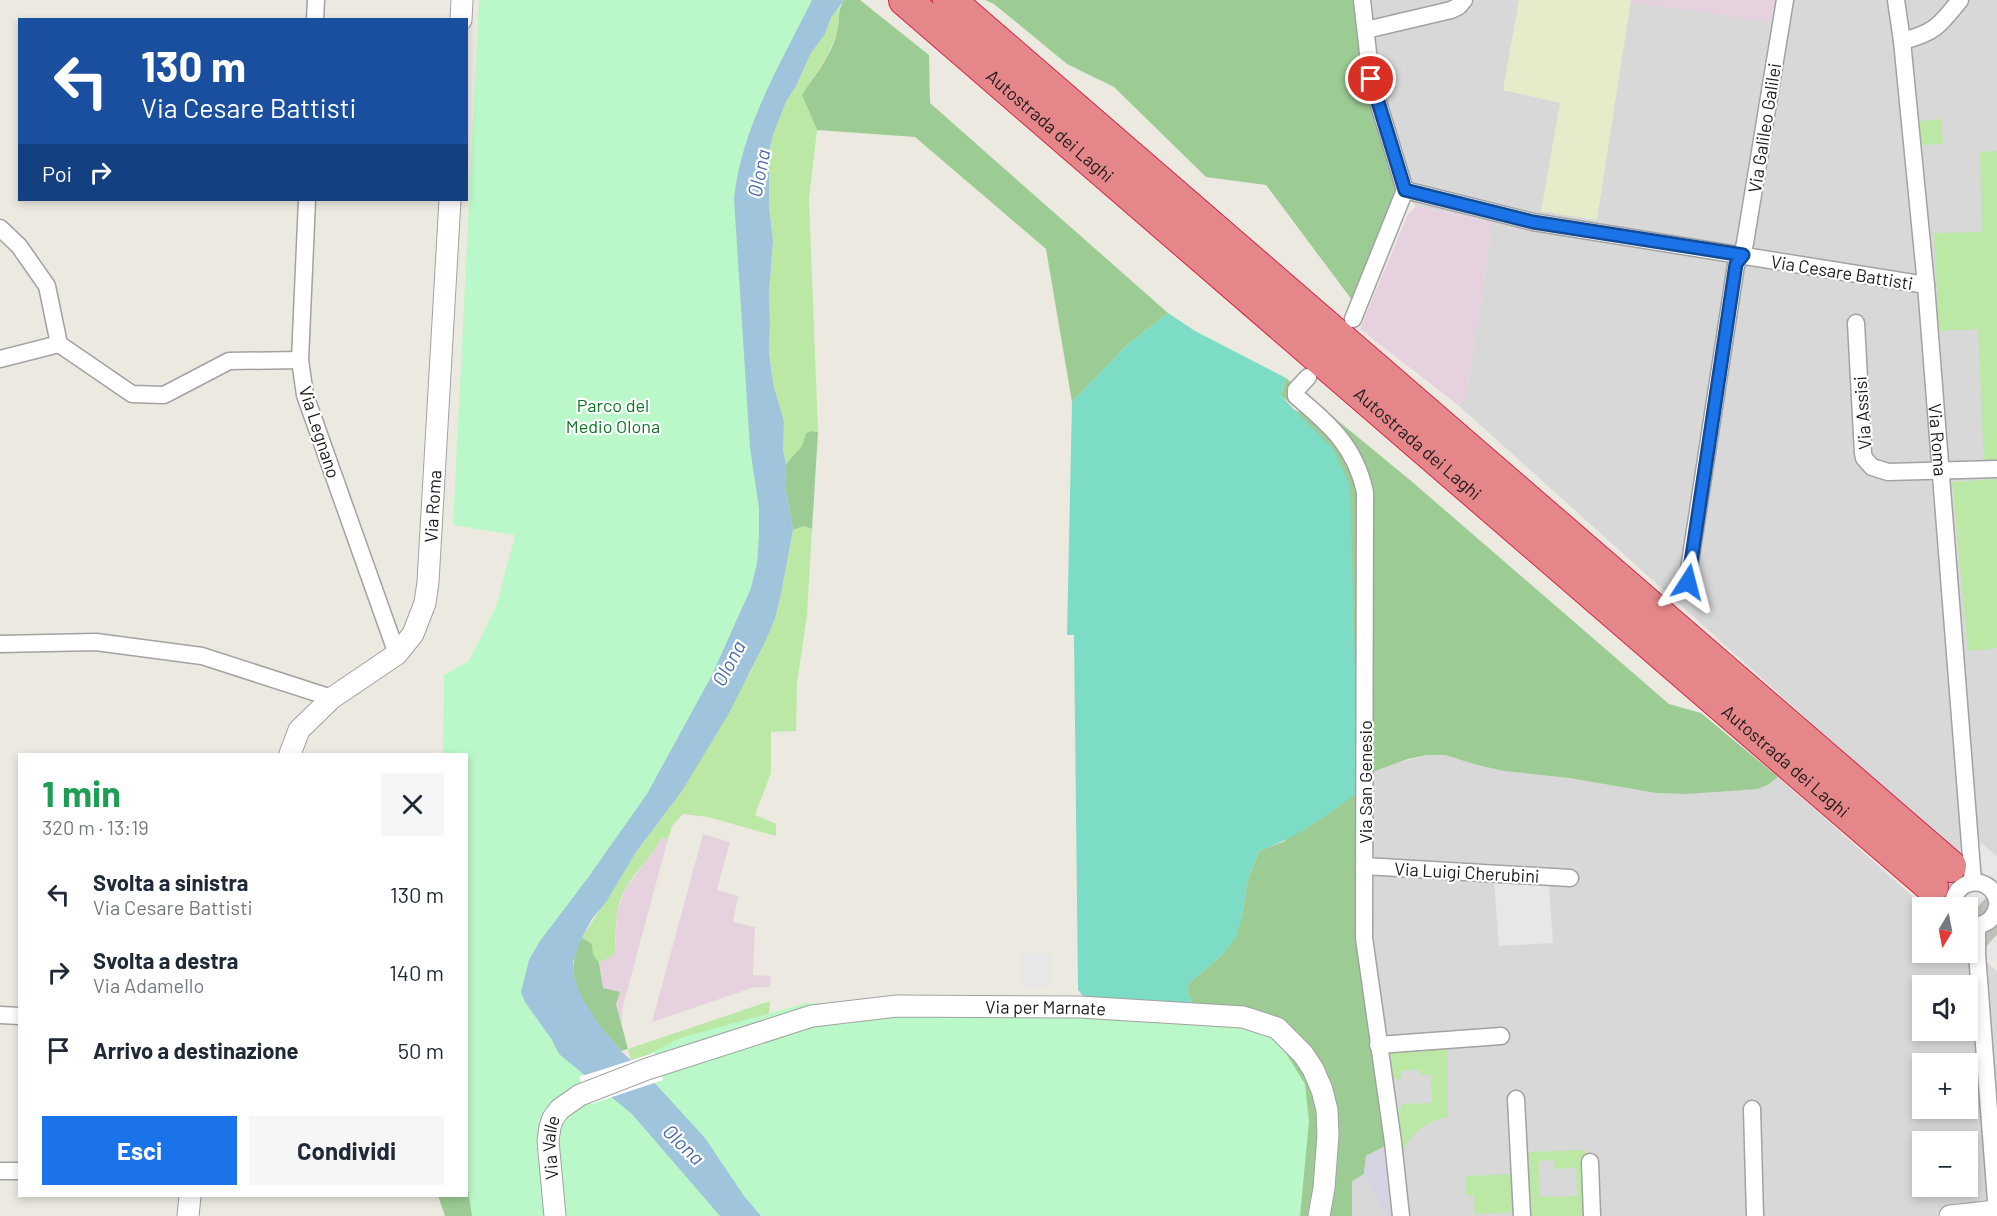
<!DOCTYPE html>
<html lang="it">
<head>
<meta charset="utf-8">
<style>
  body { margin:0; font-family:Barlow,sans-serif; background:#f6f6f7; color:#1f2937; height:100vh; display:flex; flex-direction:column; font-size:22px; white-space:nowrap }
  * { box-sizing:border-box; margin:0 }
  p { font-size:20px; color:#747a83 }
  .icon { flex:none; width:33px; height:33px; fill:none; stroke:currentColor; stroke-width:2; stroke-linecap:round; stroke-linejoin:round }
  .map { position:relative; flex:1; overflow:hidden }
  .panel { position:absolute; left:18px; top:753px; width:450px; height:444px; display:flex; flex-direction:column; background:#fff; border-radius:0px; box-shadow:0 3px 9px #0003 }
  .panel>* { flex:none }
  .hud { position:absolute; left:18px; top:18px; width:450px; height:183px; border-radius:0px; box-shadow:0 3px 9px #0003; background:#1a4fa0; color:#fff; overflow:hidden }
  .needle { width:39px; rotate:190deg }
  .controls { position:absolute; left:1912px; top:897px; display:grid; gap:12px }
  .controls a { display:grid; place-items:center; width:66px; height:66px; border-radius:0px; background:#fff; box-shadow:0 3px 9px #0003; font-size:30px }
  .pin { position:absolute; display:grid; place-items:center; width:51px; height:51px; color:#fff; margin:-26px; border:3px solid #fff; border-radius:50%; box-shadow:0 2px 6px #0007 }
  .me { position:absolute; width:66px; margin:-33px; rotate:9deg; stroke-linejoin:round; filter:drop-shadow(0 0 4px #0008) }
  .turn { display:flex; align-items:center; gap:21px; height:126px; padding:0 24px; font-size:27px }
  .turn .icon { width:78px; height:78px; stroke-width:2.5 }
  .turn b { display:block; font-size:42px; line-height:51px }
  .then { display:flex; align-items:center; height:57px; padding:0 24px; background:#0003; gap:12px; font-size:22px }
  .round { display:grid; place-items:center; flex:none; width:63px; height:63px; border-radius:0px; background:#f6f6f7 }
  .overview { display:flex; align-items:center; justify-content:space-between; height:102px; padding:0 24px }
  h1 { font-size:36px; font-weight:700; line-height:45px; color:#1e9e55 }
  .primary-button { display:flex; gap:12px; margin-top:auto; padding:12px 24px }
  .primary-button a { flex:1; height:69px; border-radius:0px; background:#1a73e8; color:#fff; font-size:24px; font-weight:700; line-height:69px; text-align:center }
  .primary-button a+a { background:#f6f6f7; color:#1f2937 }
  ul { padding:0; list-style:none }
  li { display:flex; align-items:center; gap:18px; height:78px; padding:0 24px }
  li div { flex:1 }
  li b { display:block; font-size:22px }
  li em { font-style:normal }
  .map>svg:first-child { display:block }
  .residential { fill:#d9d8d8; fill-rule:evenodd }
  .industrial { fill:#e6d2df }
  .farmland { fill:#e4ecca }
  .grass { fill:#bbe8a5; fill-rule:evenodd }
  .forest { fill:#9ccc94 }
  .park { fill:#bbf8c9 }
  .pitch { fill:#7ddcc6 }
  .parking { fill:#e7e7e7 }
  .plaza { fill:#d6d4e2 }
  .water { fill:#a0c4db }
  .pier { fill:#fff }
  .lines { fill:none; stroke-linecap:round; stroke-linejoin:round }
  .motorway-tunnel { stroke:#c2c1b9; stroke-width:32; stroke-dasharray:32 16; stroke-linecap:butt }
  .minor-casing { stroke:#a2a2a2; stroke-width:19 }
  .tertiary-casing { stroke:#a2a2a2; stroke-width:23 }
  .motorway-casing { stroke:#d32445; stroke-width:34 }
  .minor { stroke:#fff; stroke-width:16 }
  .tertiary { stroke:#fff; stroke-width:21 }
  .motorway { stroke:#e5878a; stroke-width:32 }
  .route-casing { stroke:#114b97; stroke-width:15 }
  .route { stroke:#1a73e8; stroke-width:10 }
  .labels { text-anchor:middle; dominant-baseline:central; stroke-width:4.5; stroke-linejoin:round; paint-order:stroke }
  .street-label { font-size:18px; fill:#1b1b1b; stroke:#fff }
  .park-label { font-size:18px; fill:#0c7625; stroke:#fff }
  .water-label { font-size:20px; font-style:italic; fill:#496aa8; stroke:#fff }
</style>
</head>
<body>
<div class="map">
<svg width="1997" height="1216" viewBox="0 0 1997 1216">
  <rect width="100%" height="100%" fill="#eceae0"/>
  <g class="residential">
    <polygon points="1355,0 1997,0 1997,887 1959,856 1458,405 1466,399 1493,222 1416,206 1400,191"/>
    <path d="M 1427,755 L 1445,755 L 1477,765 L 1504,771 L 1569,778 L 1656,793 L 1686,794 L 1769,784 L 1778,777 L 1925,907 L 1923,908 L 1923,952 L 1968,952 L 1968,946 L 1997,971 L 1997,1216 L 1352,1216 L 1352,1180 L 1366,1156 L 1393,1142 L 1402,1141 L 1388,1052 L 1364,938 L 1364,772 ZM 1923,986 L 1968,986 L 1968,1030 L 1923,1030 ZM 1923,1064 L 1968,1064 L 1968,1108 L 1923,1108 ZM 1923,1142 L 1968,1142 L 1968,1186 L 1923,1186 Z"/>
  </g>
  <g class="industrial">
    <polygon points="1631,0 1776,0 1772,22 1630,2"/>
    <polygon points="1416,206 1493,222 1466,399 1458,405 1360,329 1408,214"/>
    <polygon points="703,834 730,842 717,890 738,896 733,922 755,927 753,975 771,976 770,987 755,987 652,1022"/>
    <polygon points="661,838 668,839 622,1010 622,1024 616,1004 603,989 599,963 615,954 617,911 625,889 655,849"/>
  </g>
  <polygon class="farmland" points="1519,0 1631,0 1597,220 1541,211 1560,103 1503,90"/>
  <g class="grass">
    <polygon points="840,6 837,33 828,54 802,95 817,130 809,199 818,432 812,431 806,433 802,446 786,464 783,449 784,422 773,383 769,352 770,323 769,293 773,241 769,206 769,151 773,135 786,102 796,86 811,53 825,34 831,18"/>
    <polygon points="1941,119 1943,144 1921,145 1919,121"/>
    <polygon points="1997,151 1997,464 1984,464 1978,329 1939,331 1934,233 1982,232 1980,152"/>
    <polygon points="1997,479 1997,648 1968,651 1952,482"/>
    <path d="M 804,526 L 812,529 L 807,615 L 797,683 L 796,731 L 771,732 L 771,773 L 755,815 L 776,824 L 776,836 L 708,817 L 683,814 L 672,826 L 668,839 L 661,838 C 652,857 635,871 625,889 C 614,908 616,932 615,954 L 599,963 L 593,954 L 592,944 L 582,938 L 636,852 L 682,791 L 752,669 L 775,619 L 781,594 L 793,530 Z"/>
    <polygon points="770,1001 768,1023 632,1063 628,1049"/>
    <path d="M 1448,1047 L 1448,1117 C 1426,1122 1411,1131 1403,1153 L 1398,1108 L 1402,1108 L 1402,1104 L 1432,1103 L 1431,1075 L 1421,1075 L 1420,1070 L 1401,1071 L 1401,1079 L 1393,1079 L 1388,1051 Z"/>
    <path d="M 1585,1150 L 1587,1216 L 1531,1216 L 1528,1152 ZM 1554,1160 L 1555,1169 L 1576,1168 L 1577,1196 L 1540,1197 L 1539,1161 Z"/>
    <polygon points="1512,1174 1514,1212 1475,1214 1474,1195 1466,1195 1465,1176"/>
  </g>
  <g class="forest">
    <path d="M 844,0 L 860,0 L 929,55 L 930,103 L 1168,313 L 1127,345 L 1072,402 L 1046,249 L 915,137 L 817,130 L 802,95 C 814,76 832,55 837,32 C 840,21 837,10 844,0 Z"/>
    <polygon points="985,0 1355,0 1400,191 1355,304 1266,185 1206,177 1114,87 1067,64 994,4"/>
    <polygon points="1286,378 1410,480 1669,704 1701,713 1778,777 1769,784 1758,789 1686,794 1656,793 1569,778 1504,771 1477,765 1445,755 1427,755 1408,759 1375,771 1367,780 1363,937 1385,1147 1366,1156 1364,1174 1352,1181 1352,1216 961,1216 1193,1004 1187,991 1189,983 1222,955 1242,917 1247,882 1259,851 1285,841 1278,397 1289,408 1302,413 1281,396"/>
    <polygon points="812,431 818,432 812,529 804,526 793,530 785,485 786,464 802,446 806,433"/>
    <path d="M 582,938 L 592,944 L 593,954 L 599,963 L 603,988 L 620,992 L 616,1004 L 628,1049 L 621,1051 C 603,1029 568,992 574,961 C 575,953 578,945 582,938 Z"/>
    <polygon points="467,1024 495,1216 445,1216 438,1196 466,1196"/>
  </g>
  <polygon class="park" points="479,0 822,0 760,133 776,546 665,805 548,942 610,1075 680,1038 807,1003 1239,1018 1279,1042 1305,1084 1309,1121 1300,1216 472,1216 466,1176 466,754 443,754 444,675 469,661 496,607 515,535 453,525"/>
  <path class="pitch" d="M 1168,313 L 1195,331 L 1286,378 L 1281,396 L 1334,450 L 1350,486 L 1358,772 L 1357,793 C 1323,818 1299,836 1259,851 L 1247,882 L 1242,917 L 1236,937 L 1222,955 L 1189,983 L 1187,991 L 1193,1004 L 1152,1000 L 1087,1000 L 1078,990 L 1074,635 L 1067,635 L 1072,402 L 1127,345 Z"/>
  <g class="parking">
    <polygon points="1975,838 1997,856 1997,955 1991,962 1968,942 1968,908 1928,907 1920,900"/>
    <polygon points="1494,881 1549,885 1553,943 1499,946"/>
    <polygon points="1022,953 1052,954 1051,987 1029,988 1022,984"/>
  </g>
  <polygon class="plaza" points="1393,1142 1401,1216 1387,1216 1364,1174 1366,1156"/>
  <path class="water" d="M 812,0 L 844,0 L 831,18 L 825,34 L 811,53 L 796,86 L 786,102 L 773,135 L 769,151 L 769,206 L 773,241 L 769,293 L 770,323 L 769,352 L 773,383 L 784,422 L 783,449 L 786,464 L 785,485 L 793,530 L 781,594 L 775,619 L 765,642 L 728,715 L 682,791 L 636,852 L 606,902 L 592,919 L 582,938 L 573,962 L 574,977 L 582,998 L 598,1023 L 621,1051 L 651,1079 L 705,1138 L 744,1196 L 761,1216 L 720,1216 L 632,1114 L 559,1054 L 552,1040 L 525,1002 L 521,992 L 529,960 L 540,941 L 587,879 L 647,794 L 712,675 L 751,588 L 757,563 L 759,536 L 759,508 L 750,448 L 734,199 C 741,128 781,63 812,0 Z"/>
  <polygon class="pier" points="654,1053 663,1080 591,1104 579,1077"/>
  <g class="lines">
    <g class="motorway-tunnel">
      <polyline points="1950,866 1997,907"/>
      <polyline points="1968,919 1997,945"/>
    </g>
    <g class="minor-casing">
      <g id="minor">
        <polyline points="1362,0 1371,79 1405,190"/>
        <path id="s1" d="M 1896,0 L 1902,41 L 1926,285 L 1973,882"/>
        <polyline points="315,20 316,0"/>
        <polyline points="1366,30 1451,10 1459,6 1464,0"/>
        <path d="M 1902,41 C 1935,33 1940,25 1960,0"/>
        <polyline points="1405,190 1533,222 1926,285"/>
        <polyline points="307,200 300,360 305,395 397,654"/>
        <polyline points="0,228 19,246 47,286 59,344"/>
        <polyline points="1353,319 1405,190"/>
        <polyline points="1856,323 1863,453 1864,458 1872,467 1888,472 1997,469"/>
        <polyline points="0,359 59,344 132,394 164,395 229,361 300,360"/>
        <path d="M 1308,377 L 1296,390 L 1296,396 C 1330,425 1355,446 1365,492 L 1364,938 L 1393,1142 L 1401,1216"/>
        <polyline points="1687,582 1736,265 1742,255 1745,243 1785,0"/>
        <polyline points="0,644 96,642 202,656 332,698"/>
        <polyline points="1364,866 1570,878"/>
        <path d="M 1953,908 C 1951,878 1991,873 1997,901"/>
        <path d="M 1968,925 C 1983,927 1994,921 1997,906"/>
        <polyline points="1977,926 1977,954 1997,1214"/>
        <polyline points="0,1015 20,1016"/>
        <polyline points="1378,1045 1501,1036"/>
        <polyline points="1516,1099 1522,1216"/>
        <polyline points="1752,1109 1755,1216"/>
        <polyline points="1590,1162 1592,1216"/>
        <polyline points="0,1171 20,1171"/>
      </g>
    </g>
    <g class="tertiary-casing">
      <g id="tertiary">
        <polyline points="461,20 462,0"/>
        <path id="s2" d="M 290,754 L 299,730 L 332,698 L 397,654 L 413,634 L 425,603 L 428,582 L 450,200"/>
        <polyline points="188,1216 190,1196"/>
        <path id="s3" d="M 555,1216 L 548,1141 L 550,1127 L 553,1118 L 560,1109 L 580,1095 L 647,1069 L 812,1016 L 897,1006 L 1080,1007 L 1243,1017 L 1277,1028 L 1303,1054 L 1313,1069 L 1322,1090 L 1327,1110 L 1328,1135 L 1324,1188 L 1319,1216"/>
        <polyline points="1950,1216 1997,1211"/>
      </g>
    </g>
    <g class="motorway-casing">
      <g id="motorway">
        <path id="s4" d="M 905,0 L 1932,887"/>
        <polyline points="949,0 1950,866"/>
      </g>
    </g>
    <use href="#minor" class="minor"/>
    <use href="#tertiary" class="tertiary"/>
    <use href="#motorway" class="motorway"/>
  </g>
  <g class="lines">
    <g class="route-casing">
      <polyline id="route" points="1371,79 1405,190 1533,222 1743,255 1736,264 1688,582"/>
    </g>
    <use href="#route" class="route"/>
  </g>
  <g class="labels">
    <g class="street-label">
      <text stroke="none"><textPath href="#s4" startOffset="192">Autostrada dei Laghi</textPath></text>
      <text transform="translate(1764 128) rotate(-81)">Via Galileo Galilei</text>
      <text transform="translate(1842 272) rotate(9)">Via Cesare Battisti</text>
      <text transform="translate(1862 413) rotate(-94)">Via Assisi</text>
      <text transform="translate(320 432) rotate(72)">Via Legnano</text>
      <text stroke="none"><textPath href="#s1" startOffset="442">Via Roma</textPath></text>
      <text stroke="none"><textPath href="#s4" startOffset="678">Autostrada dei Laghi</textPath></text>
      <text stroke="none"><textPath href="#s2" startOffset="306">Via Roma</textPath></text>
      <text stroke="none"><textPath href="#s4" startOffset="1164">Autostrada dei Laghi</textPath></text>
      <text transform="translate(1365 782) rotate(-90)">Via San Genesio</text>
      <text transform="translate(1467 872) rotate(3)">Via Luigi Cherubini</text>
      <text stroke="none"><textPath href="#s3" startOffset="614">Via per Marnate</textPath></text>
      <text stroke="none"><textPath href="#s3" startOffset="69">Via Valle</textPath></text>
    </g>
    <g class="park-label">
      <text x="613" y="405">Parco del<tspan x="613" dy="21">Medio Olona</tspan></text>
    </g>
    <g class="water-label">
      <text transform="translate(758 173) rotate(-79)">Olona</text>
      <text transform="translate(728 663) rotate(-62)">Olona</text>
      <text transform="translate(684 1144) rotate(44)">Olona</text>
    </g>
  </g>
</svg>
<div class="controls">
<a><svg class="needle" viewBox="-14 -14 28 28"><path d="M0-13l5 13h-10z" fill="#e53935"/><path d="M0 13l5-13h-10z" fill="#747a83"/></svg></a>
<a><svg class="icon" aria-label="sound" viewBox="0 0 24 24"><path d="M4 9h4l5-4v14l-5-4H4zM17 9q2 3 0 6"/></svg></a>
<a>+</a>
<a>−</a>
</div>
<div class="pin" style="left:1371px;top:79px;background:#d93025"><svg class="icon" aria-label="arrive" viewBox="0 0 24 24"><path d="M6 21V4h12l-3 4 3 4H6"/></svg></div>
<svg class="me" style="left:1688px;top:582px" viewBox="-20 -20 40 40"><path d="M0-17L14 15 0 8-14 15z" fill="#1a73e8" stroke="#fff" stroke-width="4"/></svg>
<div class="hud">
<div class="turn"><svg class="icon" aria-label="left" viewBox="0 0 24 24"><path d="M17 20v-9H6M10 6l-5 5 5 5"/></svg><div><b>130 m</b>Via Cesare Battisti</div></div>
<div class="then">Poi<svg class="icon" aria-label="right" viewBox="0 0 24 24"><path d="M7 20v-9h11M14 6l5 5-5 5"/></svg></div>
</div>
<section class="panel">
<div class="overview"><div><h1>1 min</h1><p>320 m · 13:19</p></div><a class="round"><svg class="icon" aria-label="close" viewBox="0 0 24 24"><path d="M6 6l12 12M18 6L6 18"/></svg></a></div>
<ul>
<li><svg class="icon" aria-label="left" viewBox="0 0 24 24"><path d="M17 20v-9H6M10 6l-5 5 5 5"/></svg><div><b>Svolta a sinistra</b><p>Via Cesare Battisti</p></div><em>130 m</em></li>
<li><svg class="icon" aria-label="right" viewBox="0 0 24 24"><path d="M7 20v-9h11M14 6l5 5-5 5"/></svg><div><b>Svolta a destra</b><p>Via Adamello</p></div><em>140 m</em></li>
<li><svg class="icon" aria-label="arrive" viewBox="0 0 24 24"><path d="M6 21V4h12l-3 4 3 4H6"/></svg><div><b>Arrivo a destinazione</b></div><em>50 m</em></li>
</ul>
<div class="primary-button"><a>Esci</a><a>Condividi</a></div>
</section>
</div>
</body>
</html>
